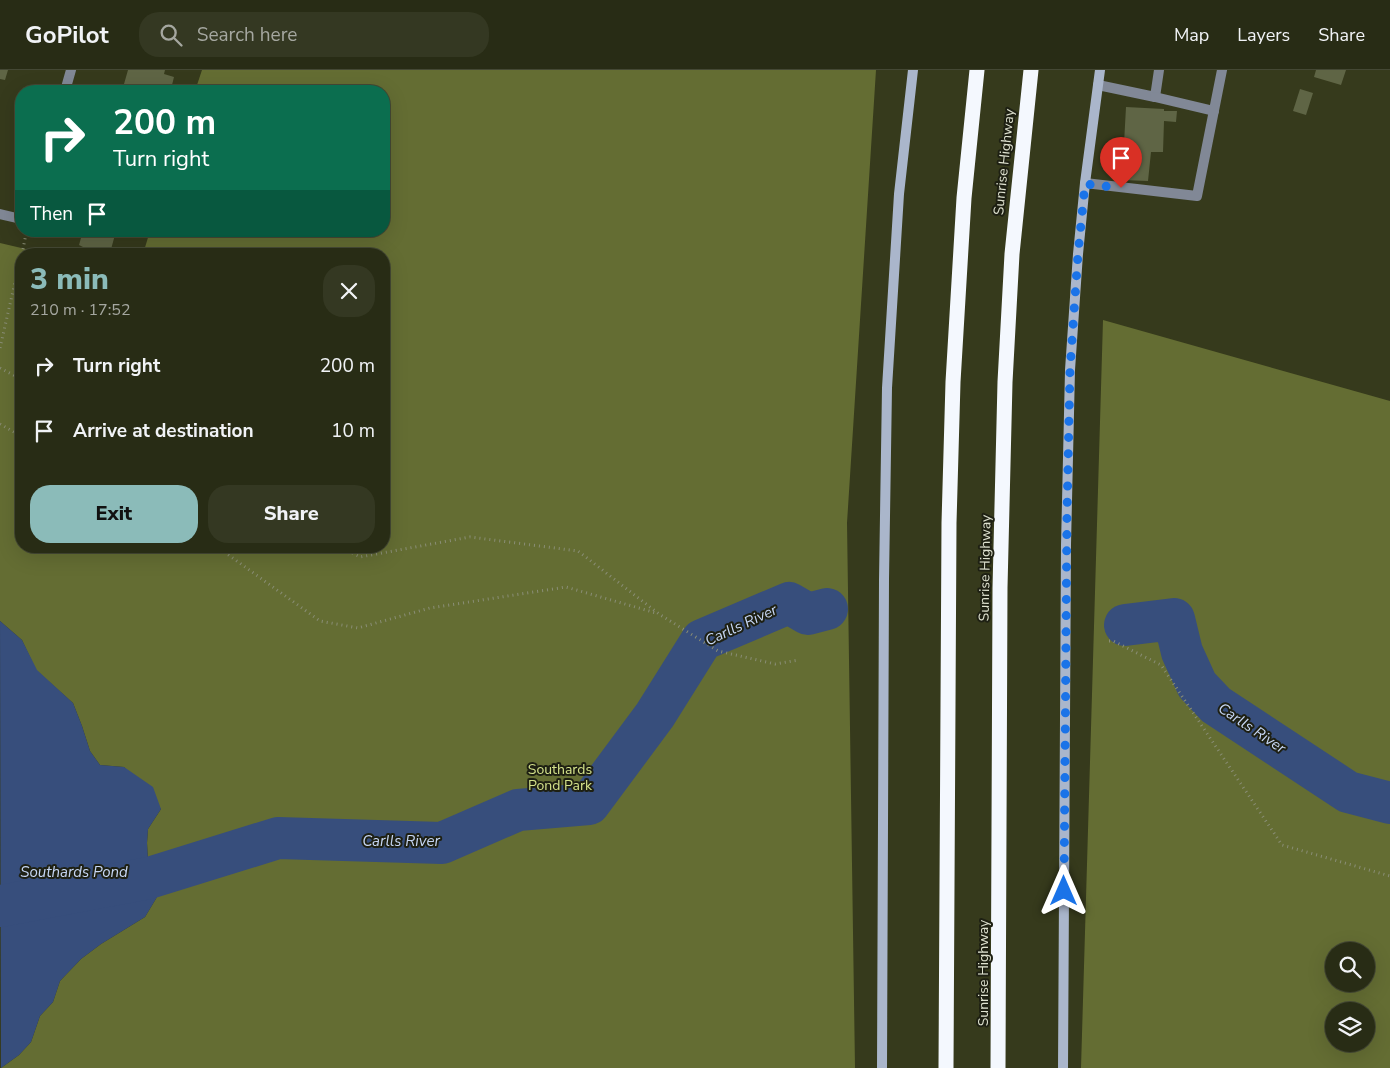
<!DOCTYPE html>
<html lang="en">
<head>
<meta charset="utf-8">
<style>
  body { margin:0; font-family:"Nunito Sans",sans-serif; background:#343822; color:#f1f3f6; height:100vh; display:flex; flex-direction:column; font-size:19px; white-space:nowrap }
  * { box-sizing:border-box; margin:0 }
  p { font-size:16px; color:#a5a7a0 }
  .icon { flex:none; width:28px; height:28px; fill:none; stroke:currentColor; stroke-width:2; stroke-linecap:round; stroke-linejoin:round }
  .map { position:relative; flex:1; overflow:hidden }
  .drawer { position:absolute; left:15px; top:178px; width:375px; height:305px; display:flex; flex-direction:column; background:#282c15; border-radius:20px; box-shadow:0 5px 20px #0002,0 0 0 1px #444834 }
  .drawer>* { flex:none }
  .top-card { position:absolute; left:15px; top:15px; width:375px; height:152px; border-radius:20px; box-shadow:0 5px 20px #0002,0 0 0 1px #444834; background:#0b6e4f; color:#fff; overflow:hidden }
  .tools { position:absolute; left:1325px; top:872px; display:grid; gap:10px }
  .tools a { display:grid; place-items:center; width:50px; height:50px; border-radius:50%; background:#282c15; box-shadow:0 5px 20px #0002,0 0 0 1px #444834; font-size:25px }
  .pin { position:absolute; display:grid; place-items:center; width:42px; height:42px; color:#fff; margin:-51px -21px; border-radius:50% 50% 50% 0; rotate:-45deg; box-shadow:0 0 5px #0007 }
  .pin .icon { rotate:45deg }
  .me { position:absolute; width:55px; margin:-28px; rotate:0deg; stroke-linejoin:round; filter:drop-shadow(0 0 4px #0008) }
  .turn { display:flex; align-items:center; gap:18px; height:105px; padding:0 15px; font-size:22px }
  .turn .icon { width:65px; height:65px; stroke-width:2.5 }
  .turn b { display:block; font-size:35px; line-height:42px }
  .then { display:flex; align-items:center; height:48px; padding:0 15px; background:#0003; gap:10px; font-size:19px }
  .round { display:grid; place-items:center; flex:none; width:52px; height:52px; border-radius:20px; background:#343822 }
  .head { display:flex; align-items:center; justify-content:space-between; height:85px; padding:0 15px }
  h1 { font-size:30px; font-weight:800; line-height:38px; color:#8bbbb9 }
  .action { display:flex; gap:10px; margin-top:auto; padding:10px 15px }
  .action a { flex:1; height:58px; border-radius:20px; background:#8bbbb9; color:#111; font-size:20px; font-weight:800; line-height:58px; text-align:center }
  .action a+a { background:#343822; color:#f1f3f6 }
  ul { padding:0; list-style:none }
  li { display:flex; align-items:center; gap:15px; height:65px; padding:0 15px }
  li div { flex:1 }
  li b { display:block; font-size:19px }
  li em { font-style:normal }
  header { display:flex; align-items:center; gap:30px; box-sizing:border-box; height:70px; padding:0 25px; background:#282c15; border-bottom:1px solid #444834 }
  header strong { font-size:24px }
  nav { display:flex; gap:28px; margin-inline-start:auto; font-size:18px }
  .search { width:350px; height:45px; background:#343822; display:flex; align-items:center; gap:12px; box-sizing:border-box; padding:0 18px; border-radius:20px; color:#a5a7a0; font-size:19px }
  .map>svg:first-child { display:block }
  .forest { fill:#646d33; fill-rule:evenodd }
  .water { fill:#374e7c }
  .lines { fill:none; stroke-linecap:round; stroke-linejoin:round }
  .river { stroke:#374e7c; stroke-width:42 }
  .building { fill:#5f6545 }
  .path { stroke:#8a8e76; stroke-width:3; stroke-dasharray:1 4; stroke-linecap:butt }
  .service { stroke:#818896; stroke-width:10 }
  .minor { stroke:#818896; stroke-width:10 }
  .secondary { stroke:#aab6cb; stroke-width:10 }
  .motorway { stroke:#f4f8fe; stroke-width:15 }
  .route { stroke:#1a73e8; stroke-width:9; stroke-dasharray:0 16.2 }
  .labels { text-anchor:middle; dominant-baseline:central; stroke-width:4; stroke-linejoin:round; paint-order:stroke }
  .street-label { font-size:14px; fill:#dfe2d0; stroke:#1e2013 }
  .park-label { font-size:14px; fill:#d3e18a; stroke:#1e2013 }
  .water-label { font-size:15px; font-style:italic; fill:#c7d7f5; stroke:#1e2013 }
</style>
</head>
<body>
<header>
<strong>GoPilot</strong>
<div class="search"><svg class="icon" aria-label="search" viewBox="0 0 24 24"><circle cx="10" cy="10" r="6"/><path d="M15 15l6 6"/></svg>Search here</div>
<nav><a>Map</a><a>Layers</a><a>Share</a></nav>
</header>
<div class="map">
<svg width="1390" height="998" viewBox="0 0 1390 998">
  <rect width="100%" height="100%" fill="#363a1c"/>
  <g class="forest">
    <polygon points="202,0 876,0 847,453 855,998 1,998 19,985 31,972 40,946 53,932 60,911 81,889 101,874 145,847 157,827 149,808 147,773 148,759 161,739 124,697 100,695 90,681 82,656 73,633 36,600 22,570 0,551 0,173 47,184 21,184 21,476 384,476 384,184 143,184 150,161 384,161 384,21 195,21"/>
    <path d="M 1103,250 L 1390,331 L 1390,998 L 1081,998 ZM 1334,881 L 1366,881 L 1366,914 L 1334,914 ZM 1334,941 L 1366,941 L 1366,974 L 1334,974 Z"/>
  </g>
  <polygon class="water" points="0,551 22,570 37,600 73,633 82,656 90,681 100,695 124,697 153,717 161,739 148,759 147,773 149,808 157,827 145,847 101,874 81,889 60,911 53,932 40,946 31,972 19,985 1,998"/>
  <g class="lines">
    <g class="river">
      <polyline points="1125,555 1174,549 1182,582 1197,615 1216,635 1348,722 1390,733"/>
      <polyline points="0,836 149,808 278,768 442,773 518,740 589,734 655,645 702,570 789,533 808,544 827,539"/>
    </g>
  </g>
  <g class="building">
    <polygon points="0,0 8,0 5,10 0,9"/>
    <polygon points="128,0 165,0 164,4 174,7 171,19 160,16 159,21 122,21"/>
    <polygon points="1316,0 1346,0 1341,15 1314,7"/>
    <polygon points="1300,19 1313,23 1306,45 1293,41"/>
    <polygon points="1126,37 1164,39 1164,41 1177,41 1176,52 1164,51 1163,82 1151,82 1148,111 1122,110"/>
    <polygon points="83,161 116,161 110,183 105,182 104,184 81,184 83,177 79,175"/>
  </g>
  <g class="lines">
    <g class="path">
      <polyline points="22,184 26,164"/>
      <polyline points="0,278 21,186"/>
      <polyline points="0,298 21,309"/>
      <polyline points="0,354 21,366"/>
      <polyline points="216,476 320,551 358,558 430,538 566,517 656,543"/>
      <polyline points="339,476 360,487 470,467 578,481 659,544 718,581 775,594 799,590"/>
      <polyline points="1109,571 1113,571 1161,595 1282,775 1390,806"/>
    </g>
    <g class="service">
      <polyline points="1098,15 1155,27 1159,0"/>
      <polyline points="1155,27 1214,41"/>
      <polyline points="1085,113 1197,126 1222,0"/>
    </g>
    <g class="minor">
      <polyline points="65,21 71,0"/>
      <polyline points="0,144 21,149"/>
    </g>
    <g class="secondary">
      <polyline points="882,998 884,510 887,318 899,124 913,0"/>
      <polyline points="1063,998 1066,475 1070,300 1078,184 1085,113 1100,0"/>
    </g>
    <g class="motorway">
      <polyline points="946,998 949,453 953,312 964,128 977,0"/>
      <polyline points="998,998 1000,518 1005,312 1012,184 1031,0"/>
    </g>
  </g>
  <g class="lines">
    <polyline class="route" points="1064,821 1067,445 1070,300 1078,184 1085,114 1121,118"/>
  </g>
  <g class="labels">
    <g class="street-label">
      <text transform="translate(1004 92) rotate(-84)">Sunrise Highway</text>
      <text transform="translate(985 498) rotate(-89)">Sunrise Highway</text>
      <text transform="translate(983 903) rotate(-90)">Sunrise Highway</text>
    </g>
    <g class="park-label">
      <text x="560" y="699">Southards<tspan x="560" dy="16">Pond Park</tspan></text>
    </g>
    <g class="water-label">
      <text transform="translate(741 555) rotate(-25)">Carlls River</text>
      <text transform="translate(1252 658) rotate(34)">Carlls River</text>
      <text x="401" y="771">Carlls River</text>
      <text x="74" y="802">Southards Pond</text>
    </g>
  </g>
</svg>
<div class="tools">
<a><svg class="icon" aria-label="search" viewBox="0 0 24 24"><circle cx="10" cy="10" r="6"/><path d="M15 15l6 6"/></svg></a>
<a><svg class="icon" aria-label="layers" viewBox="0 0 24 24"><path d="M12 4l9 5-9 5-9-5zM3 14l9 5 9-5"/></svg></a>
</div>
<div class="pin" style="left:1121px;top:118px;background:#d93025"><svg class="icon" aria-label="arrive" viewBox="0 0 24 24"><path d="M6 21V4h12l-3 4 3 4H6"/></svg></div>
<svg class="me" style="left:1064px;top:821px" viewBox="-20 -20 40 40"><path d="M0-17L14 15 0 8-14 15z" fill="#1a73e8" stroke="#fff" stroke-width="4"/></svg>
<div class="top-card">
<div class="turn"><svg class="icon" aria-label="right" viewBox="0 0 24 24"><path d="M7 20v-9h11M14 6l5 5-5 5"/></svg><div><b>200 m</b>Turn right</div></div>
<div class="then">Then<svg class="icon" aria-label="arrive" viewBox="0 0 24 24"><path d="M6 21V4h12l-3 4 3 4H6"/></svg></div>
</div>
<section class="drawer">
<div class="head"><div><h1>3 min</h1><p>210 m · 17:52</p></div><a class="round"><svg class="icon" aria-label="close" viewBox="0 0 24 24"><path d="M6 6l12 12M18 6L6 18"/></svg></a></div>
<ul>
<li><svg class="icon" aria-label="right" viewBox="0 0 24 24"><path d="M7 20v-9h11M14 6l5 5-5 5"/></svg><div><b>Turn right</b></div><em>200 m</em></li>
<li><svg class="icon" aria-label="arrive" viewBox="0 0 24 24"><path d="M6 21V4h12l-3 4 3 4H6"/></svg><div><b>Arrive at destination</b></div><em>10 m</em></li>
</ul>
<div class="action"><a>Exit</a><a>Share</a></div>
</section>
</div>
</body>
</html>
